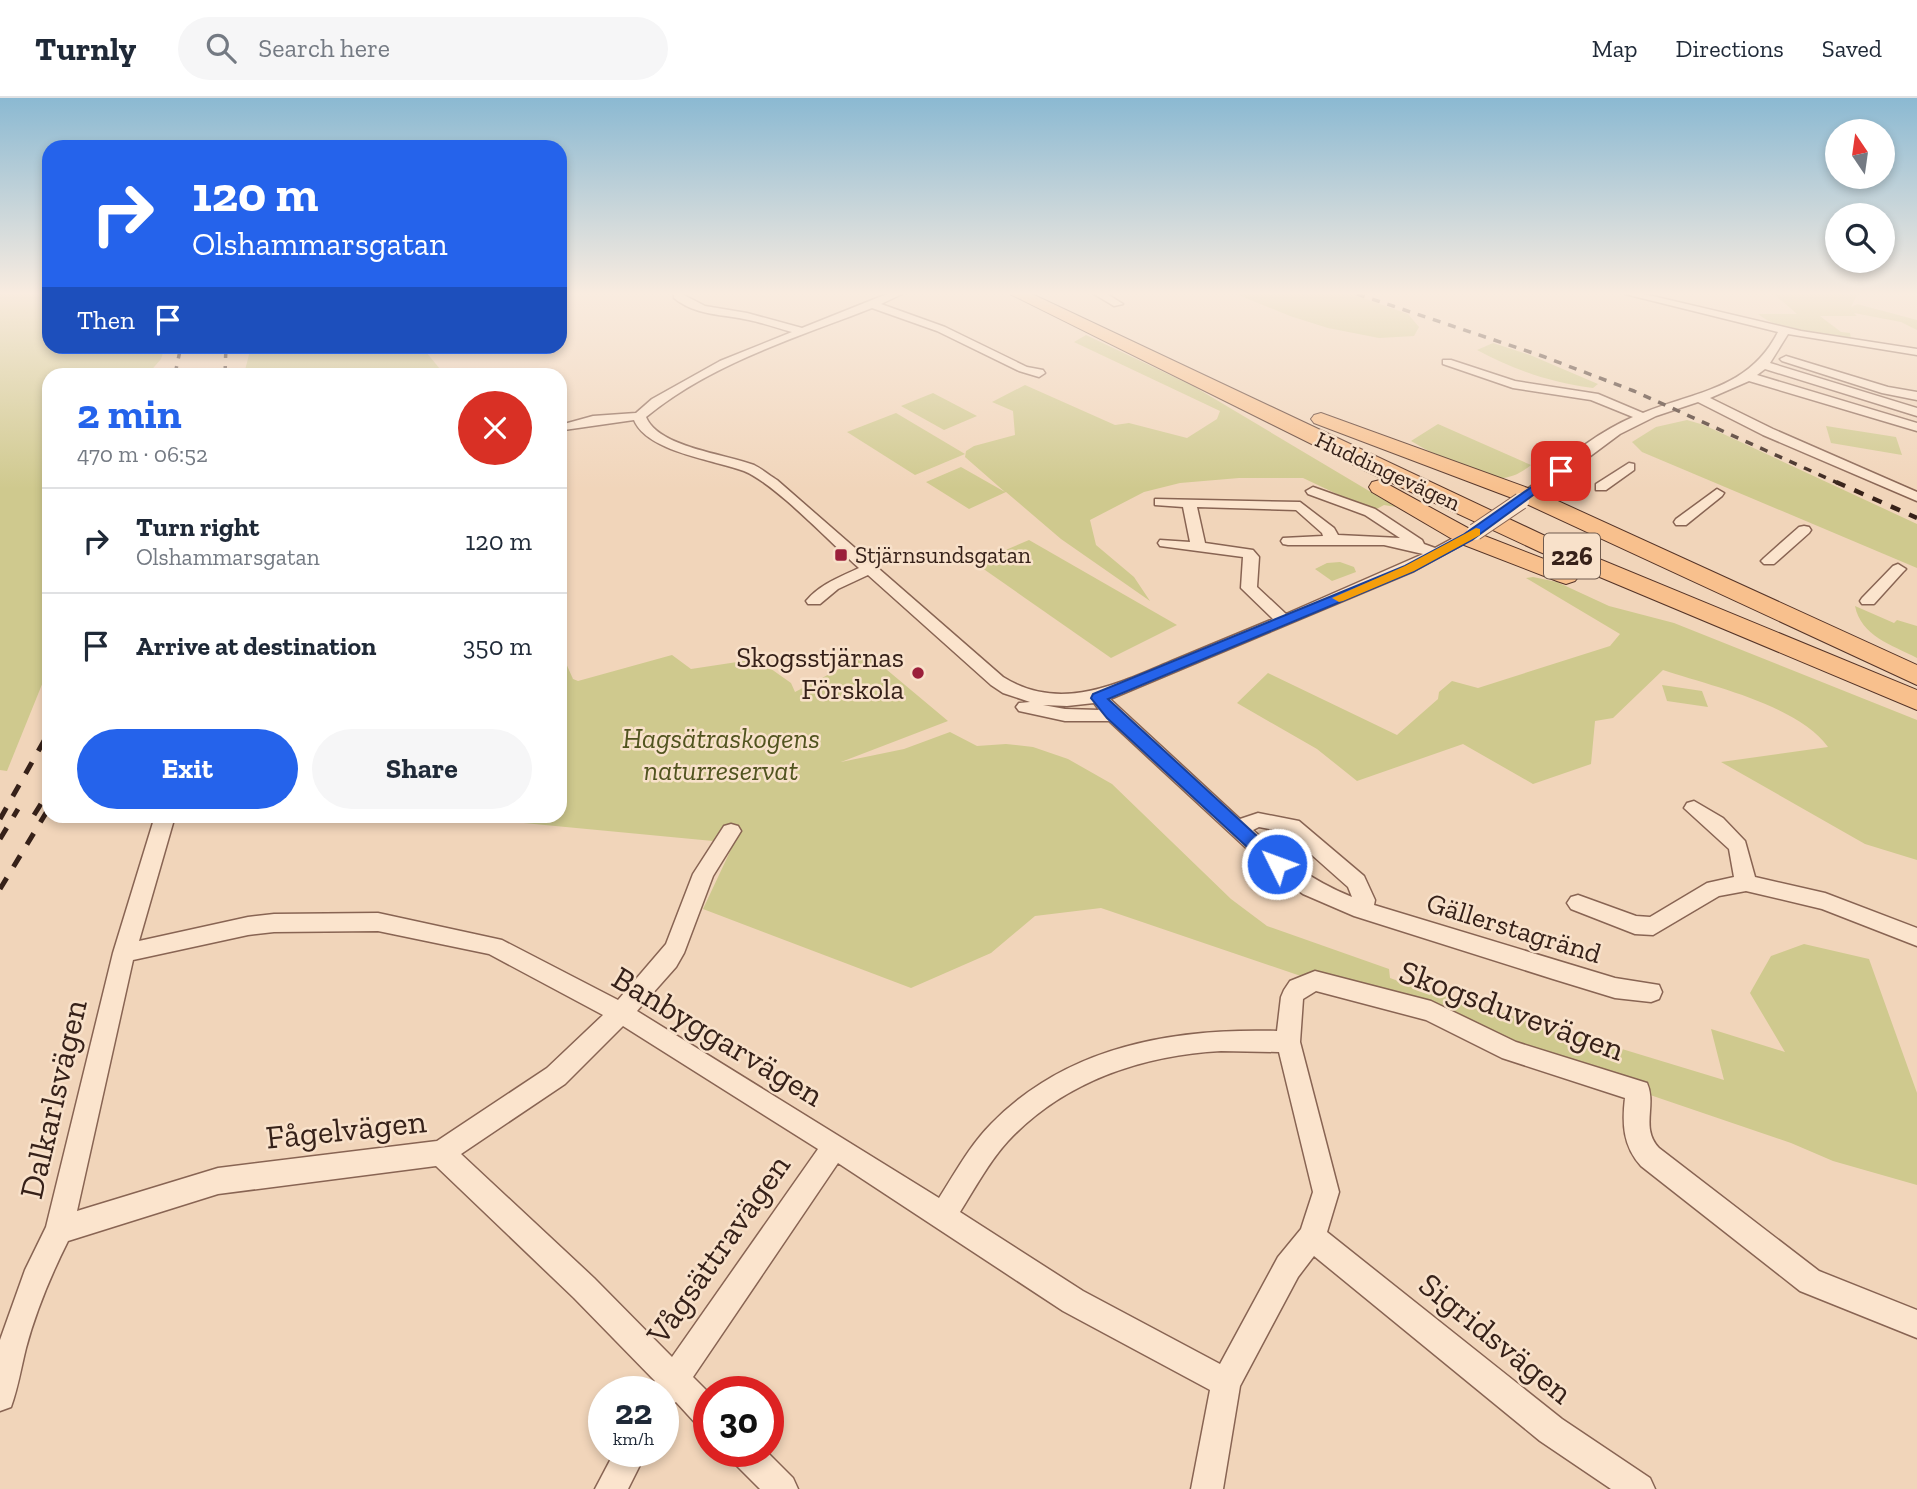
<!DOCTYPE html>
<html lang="en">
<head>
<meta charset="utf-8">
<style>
  body { margin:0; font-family:"Zilla Slab",serif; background:#f6f6f7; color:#1f2937; height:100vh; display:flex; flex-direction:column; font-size:26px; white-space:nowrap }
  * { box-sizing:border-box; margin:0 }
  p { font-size:23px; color:#747a83 }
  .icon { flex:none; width:38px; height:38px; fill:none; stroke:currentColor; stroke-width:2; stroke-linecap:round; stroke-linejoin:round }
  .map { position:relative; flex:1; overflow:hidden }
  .drawer { position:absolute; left:42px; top:270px; width:525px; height:455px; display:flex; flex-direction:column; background:#fff; border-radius:21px; box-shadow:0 4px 10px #0003 }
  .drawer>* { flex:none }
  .hud { position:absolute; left:42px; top:42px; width:525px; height:214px; border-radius:21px; box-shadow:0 4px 10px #0003; background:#2563eb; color:#fff; overflow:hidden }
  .needle { width:46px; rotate:347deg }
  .controls { position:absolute; left:1825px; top:21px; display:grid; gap:14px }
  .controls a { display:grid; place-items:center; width:70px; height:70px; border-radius:50%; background:#fff; box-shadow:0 4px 10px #0003; font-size:35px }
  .speed { position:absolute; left:588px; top:1278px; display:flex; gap:14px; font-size:35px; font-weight:700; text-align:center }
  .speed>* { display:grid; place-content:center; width:91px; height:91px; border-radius:50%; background:#fff; box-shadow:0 4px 10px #0003; line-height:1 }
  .speed small { font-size:18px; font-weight:400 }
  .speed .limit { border:10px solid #d22; background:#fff; color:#111 }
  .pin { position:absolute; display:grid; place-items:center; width:60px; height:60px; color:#fff; margin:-30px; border-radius:14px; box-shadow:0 4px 10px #0006 }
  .me { position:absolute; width:77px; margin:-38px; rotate:312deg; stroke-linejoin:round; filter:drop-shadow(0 0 5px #0008) }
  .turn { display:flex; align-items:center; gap:24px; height:147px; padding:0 35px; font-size:32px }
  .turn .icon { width:91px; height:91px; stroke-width:2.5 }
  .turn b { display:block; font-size:49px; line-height:60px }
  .then { display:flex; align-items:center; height:66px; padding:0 35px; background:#0003; gap:14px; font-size:26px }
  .round { display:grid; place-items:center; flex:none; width:74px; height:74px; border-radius:37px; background:#f6f6f7 }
  .summary { display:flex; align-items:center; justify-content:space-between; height:119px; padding:0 35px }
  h1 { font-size:42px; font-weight:800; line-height:52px; color:#2563eb }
  .cta { display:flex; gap:14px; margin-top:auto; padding:14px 35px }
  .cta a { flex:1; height:80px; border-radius:42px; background:#2563eb; color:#fff; font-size:28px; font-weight:800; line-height:80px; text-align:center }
  .cta a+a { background:#f6f6f7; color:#1f2937 }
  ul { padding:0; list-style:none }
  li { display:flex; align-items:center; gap:21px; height:105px; padding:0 35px; border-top:2px solid #e0e1e3 }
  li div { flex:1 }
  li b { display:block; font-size:26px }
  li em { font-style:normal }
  header { display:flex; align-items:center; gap:42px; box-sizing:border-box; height:98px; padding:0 35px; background:#fff; border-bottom:2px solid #e0e1e3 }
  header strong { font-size:33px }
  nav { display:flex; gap:38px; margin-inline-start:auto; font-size:24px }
  .search { width:490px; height:63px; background:#f6f6f7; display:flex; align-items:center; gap:18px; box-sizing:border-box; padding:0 24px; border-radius:38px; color:#747a83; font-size:26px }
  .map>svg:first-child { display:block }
  .green { fill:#cfc98e }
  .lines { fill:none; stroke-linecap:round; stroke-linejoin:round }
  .street-casing { stroke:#886453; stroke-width:3 }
  .primary-casing { stroke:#553428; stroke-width:2 }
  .street { fill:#fbe4cd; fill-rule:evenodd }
  .primary { fill:#f8c08d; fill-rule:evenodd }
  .rail-far2 { stroke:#362119; stroke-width:3.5; stroke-dasharray:8 8; stroke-linecap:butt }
  .rail-far1 { stroke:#362119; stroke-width:4.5; stroke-dasharray:10 10; stroke-linecap:butt }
  .rail { stroke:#362119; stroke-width:5; stroke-dasharray:13 13; stroke-linecap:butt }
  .street-bridge-casing { stroke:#886453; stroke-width:18; stroke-linecap:butt }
  .street-bridge { stroke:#fbe4cd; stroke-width:16 }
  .route { fill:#2563eb; stroke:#184099; stroke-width:2 }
  .slow { fill:#f59e0b }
  .poi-dot { fill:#9b1f3a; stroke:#f8e1ca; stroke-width:2.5 }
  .labels { text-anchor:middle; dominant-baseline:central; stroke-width:5; stroke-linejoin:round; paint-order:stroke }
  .far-street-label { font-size:23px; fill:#362119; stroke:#f8e1ca }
  .far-poi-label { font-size:23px; fill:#362119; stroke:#f8e1ca; text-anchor:start }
  .shield { fill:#f8e1ca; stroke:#705b4e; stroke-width:2 }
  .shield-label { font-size:26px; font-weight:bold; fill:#362119 }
  .poi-label { font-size:28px; fill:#362119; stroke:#f8e1ca; text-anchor:end }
  .park-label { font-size:28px; font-style:italic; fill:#51541f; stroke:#f8e1ca }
  .street-label { font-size:28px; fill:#362119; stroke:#f8e1ca }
  .near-street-label { font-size:33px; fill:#362119; stroke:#f8e1ca }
</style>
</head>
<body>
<header>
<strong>Turnly</strong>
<div class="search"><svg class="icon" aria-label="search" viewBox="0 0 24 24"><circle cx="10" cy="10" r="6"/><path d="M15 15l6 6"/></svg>Search here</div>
<nav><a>Map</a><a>Directions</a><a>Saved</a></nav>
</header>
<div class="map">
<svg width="1917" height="1391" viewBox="0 0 1917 1391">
  <rect width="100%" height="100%" fill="#f1d5ba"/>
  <g class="green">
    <polygon points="0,196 49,196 49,248 165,249 161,261 148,276 49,276 49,569 7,673 0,672"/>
    <polygon points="1236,196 1352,196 1408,216 1419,229 1414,238 1379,240 1328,230 1290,218"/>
    <path d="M 1774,196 L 1860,196 L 1856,199 L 1851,209 L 1857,206 L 1917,222 L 1917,232 L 1901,224 L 1854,215 L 1857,218 L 1820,218 L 1841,234 L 1850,235 L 1851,241 C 1822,236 1781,235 1758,216 L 1797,216 Z"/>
    <polygon points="1086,237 1193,288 1396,409 1384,407 1373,413 1303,380 1239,380 1180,385 1144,394 1090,422 1096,447 1134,479 1150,503 1061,441 1006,394 969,411 926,384 961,369 1005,394 965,359 966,353 974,348 1015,337 1013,313 992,304 1025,287 1115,327 1129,325 1187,340 1217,321 1220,313 1074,244"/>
    <path d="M 1493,245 L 1530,257 L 1598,286 L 1593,290 C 1552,285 1514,272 1477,252 Z"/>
    <polygon points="251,249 422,249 444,276 244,276"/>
    <polygon points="933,295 977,318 944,332 901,308"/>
    <polygon points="896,315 965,356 915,377 847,334"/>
    <polygon points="1687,322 1704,327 1917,426 1917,470 1642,354 1632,344 1656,329"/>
    <path d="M 1438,326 L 1531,367 C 1521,375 1510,381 1496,380 C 1472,378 1432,355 1411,343 Z"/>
    <polygon points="1826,328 1896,339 1902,357 1831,345"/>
    <polygon points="1029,442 1177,527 1111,560 975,465"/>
    <polygon points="1340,464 1354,469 1356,474 1332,483 1315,471 1327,465"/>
    <path d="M 1533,479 L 1557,484 L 1609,508 L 1674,525 L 1917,622 L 1917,762 L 1865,746 L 1721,664 L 1828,649 C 1798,607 1711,588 1663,572 L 1613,620 L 1595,623 L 1591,666 L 1533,686 L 1463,646 L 1357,683 L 1317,651 L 1237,605 L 1268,575 L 1397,637 L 1438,601 L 1439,594 L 1452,583 L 1478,590 L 1610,548 L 1620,536 L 1526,480 Z"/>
    <path d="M 1855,508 L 1894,525 L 1897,522 L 1917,528 L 1917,560 C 1892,547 1861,538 1855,508 Z"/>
    <polygon points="560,552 573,581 578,583 672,557 691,571 757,561 791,585 795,594 868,556 948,623 841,664 904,651 950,634 977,648 1006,646 1033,649 1068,661 1112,686 1231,801 1267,828 1389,871 1390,880 1401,884 1724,982 1711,931 1785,954 1750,895 1771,858 1804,846 1869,861 1917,995 1917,1087 1833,1063 1791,1045 1101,810 1035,818 991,855 911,890 703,811 734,745 451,718 560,718"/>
    <polygon points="1662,587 1702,593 1708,609 1667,603"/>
  </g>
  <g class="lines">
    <g class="street-casing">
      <g id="street">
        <path d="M 674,196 L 682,196 L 705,208 L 747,215 L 802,230 L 887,196 L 902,196 L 881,206 L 945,229 L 1027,269 L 1043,272 L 1045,275 L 1039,279 L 1019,273 L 937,233 L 872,210 C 795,240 710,266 646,319 C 658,349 725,356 754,367 C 762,371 769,377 777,382 L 1003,579 C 1060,615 1117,586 1172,563 C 1206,549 1239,535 1273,521 L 1241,490 L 1243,459 L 1160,448 L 1158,445 L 1160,442 L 1190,444 L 1183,409 L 1155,407 L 1155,401 L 1300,404 L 1334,430 L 1338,437 L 1400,440 L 1365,417 L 1308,396 L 1306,393 L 1313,389 L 1375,411 L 1422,442 L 1424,446 L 1435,450 L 1470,431 L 1480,431 L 1482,434 L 1480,437 L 1414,473 L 1110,601 L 1240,721 L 1258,715 L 1299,723 L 1364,778 L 1375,802 L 1374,807 L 1615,880 L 1659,887 L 1662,894 L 1659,901 L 1651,904 L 1615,900 L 1553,881 L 1354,818 L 1303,796 L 1270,772 L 1109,623 L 1065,623 L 1019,613 L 1016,609 L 1019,605 L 1030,604 L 1003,595 L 991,587 L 868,477 L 838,491 L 820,506 L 808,506 L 806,503 C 820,486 840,479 859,470 C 832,446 774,385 744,373 C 715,362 647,354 634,322 L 564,332 L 564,326 L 593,318 L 636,315 L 652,301 L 720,263 L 792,234 C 778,230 763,225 749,222 C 723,216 696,218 674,200 ZM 1197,409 L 1296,412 L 1322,435 L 1323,438 L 1283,440 L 1281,443 L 1283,446 L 1288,447 L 1384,447 L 1423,456 L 1286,516 L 1257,489 L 1259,459 L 1253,452 L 1205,445 ZM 1094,605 L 1099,612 L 1065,611 L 1043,607 L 1067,608 ZM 1259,729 L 1286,734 L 1348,789 L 1352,799 C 1309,781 1287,763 1253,732 Z"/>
        <polygon points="1094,196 1107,196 1123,206 1114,208"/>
        <path d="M 1625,196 L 1644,196 L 1801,233 L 1917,251 L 1917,257 L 1788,236 L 1770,265 L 1917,310 L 1917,318 L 1765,271 L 1757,277 L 1917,325 L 1917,333 L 1749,283 L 1710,300 L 1773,331 L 1917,394 L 1917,403 L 1763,337 L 1698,304 L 1656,318 L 1620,336 L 1526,406 L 1516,406 L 1516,400 C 1553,372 1589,338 1633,319 L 1591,302 L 1513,290 L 1443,266 L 1443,262 L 1451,262 L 1515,283 L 1598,296 L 1643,315 C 1697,293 1749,291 1778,234 Z"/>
        <polygon points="1786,258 1888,289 1917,294 1917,302 1882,295 1782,263 1780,261"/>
        <polygon points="1629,365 1634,366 1634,372 1606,392 1596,392 1596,386"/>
        <polygon points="1717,391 1724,395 1722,398 1686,427 1676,427 1674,424 1676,421"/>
        <polygon points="1804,428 1809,429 1811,432 1809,435 1774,466 1764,466 1761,463 1764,460 1799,429"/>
        <polygon points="1898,466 1906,471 1903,474 1874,506 1862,506 1860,503 1862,500 1893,468"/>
        <polygon points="1694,703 1723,720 1745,743 1755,779 1825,795 1917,830 1917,848 1822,811 1746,793 1719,798 1653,837 1635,836 1571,811 1567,805 1571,799 1578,797 1636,818 1650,819 1707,785 1734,779 1729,751 1684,710 1687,705"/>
        <path d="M 155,718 L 175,718 L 139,843 L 248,819 L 274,816 L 378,815 L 502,842 L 618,902 L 666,846 L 693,776 L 724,728 L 731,726 L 738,728 L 741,733 L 713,778 L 684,855 L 676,869 L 637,913 L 939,1100 C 955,1075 970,1047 991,1026 C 1067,948 1173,930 1277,933 L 1281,899 L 1284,892 L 1290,883 L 1315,873 L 1431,903 L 1516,944 L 1647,985 C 1657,1007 1640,1030 1659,1050 L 1819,1173 L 1917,1212 L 1917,1240 L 1800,1193 L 1641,1068 C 1623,1048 1622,1026 1625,1000 L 1502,960 L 1426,922 L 1316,893 L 1303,901 L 1300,944 L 1339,1094 L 1327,1134 L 1562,1321 L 1650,1380 L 1655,1391 L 1611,1391 L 1540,1343 L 1314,1158 L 1298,1179 L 1240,1288 L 1223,1391 L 1191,1391 L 1210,1292 L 1063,1213 L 838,1065 L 693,1279 L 709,1295 L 709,1332 L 698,1328 L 676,1304 L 663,1312 L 663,1293 L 650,1293 L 655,1283 L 574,1200 L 436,1068 L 218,1096 L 68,1143 C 51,1177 36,1213 26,1250 C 21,1270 18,1290 11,1309 L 0,1313 L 0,1242 L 25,1172 L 46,1129 L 113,855 ZM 378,833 L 489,856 L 603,917 L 547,970 L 437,1043 L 218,1070 L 77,1113 L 133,862 L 248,837 L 274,834 ZM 623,928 L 818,1051 L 672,1259 L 594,1180 L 461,1056 L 565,986 ZM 1221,953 L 1279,954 L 1313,1094 L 1301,1131 L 1278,1159 L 1220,1266 L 1083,1193 L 960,1114 C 975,1090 989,1064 1008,1043 C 1063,984 1142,957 1221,953 Z"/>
        <polygon points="615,1353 647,1353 628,1391 595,1391"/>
        <polygon points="729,1353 766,1353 793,1380 798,1391 760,1391 733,1364"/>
      </g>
    </g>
    <g class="primary-casing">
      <g id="primary">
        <polygon points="1010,196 1032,196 1558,444 1917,592 1917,612 1540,454 1364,372"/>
        <polygon points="1321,315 1536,393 1917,567 1917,587 1520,403 1314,325 1311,321 1314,317"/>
        <polygon points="1380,382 1477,435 1575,473 1579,478 1575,483 1566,486 1557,483 1459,445 1372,394 1369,389 1372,384"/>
      </g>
    </g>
    <use href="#street" class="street"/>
    <use href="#primary" class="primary"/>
    <g class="rail-far2">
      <polyline points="1357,196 1542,258 1634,293 1840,386"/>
      <polyline points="175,276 181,248"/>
      <polyline points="225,276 226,248"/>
    </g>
    <polyline class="rail-far1" points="1836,384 1917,420"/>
    <g class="rail">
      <polyline points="34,717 49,693"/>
      <polyline points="0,721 49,634"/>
      <polyline points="0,741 18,711"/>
      <polyline points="0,791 49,710"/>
    </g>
    <g class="street-bridge-casing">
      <polyline id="street-bridge" points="1475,434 1521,403"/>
    </g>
    <use href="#street-bridge" class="street-bridge"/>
  </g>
  <linearGradient id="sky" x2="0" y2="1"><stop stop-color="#8bb9d2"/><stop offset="0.5" stop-color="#f9ece0"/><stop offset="1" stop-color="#f9ece0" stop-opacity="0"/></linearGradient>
  <rect width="1917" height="391" fill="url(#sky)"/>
  <polygon class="route" points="1557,371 1566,373 1472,442 1414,473 1108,601 1283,762 1286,766 1283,771 1271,771 1107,620 1091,600 1093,596 1405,468 1463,437"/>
  <polygon class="slow" points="1476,430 1480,431 1480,437 1414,473 1343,503 1339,504 1332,500 1405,468"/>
  <g class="poi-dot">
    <rect x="834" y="450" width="14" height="14" rx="3.5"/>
    <circle cx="918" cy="575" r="7"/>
  </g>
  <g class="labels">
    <g class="far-street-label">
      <text transform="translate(1388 373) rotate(25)">Huddingevägen</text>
    </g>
    <g class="far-poi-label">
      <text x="855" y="457">Stjärnsundsgatan</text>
    </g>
    <rect class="shield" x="1544" y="435.5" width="56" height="45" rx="5"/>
    <g class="shield-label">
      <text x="1572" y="458">226</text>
    </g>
    <g class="poi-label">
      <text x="904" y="559">Skogsstjärnas<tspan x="904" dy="32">Förskola</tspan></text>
    </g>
    <g class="park-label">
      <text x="721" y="640">Hagsätraskogens<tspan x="721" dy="32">naturreservat</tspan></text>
    </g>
    <g class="street-label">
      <text transform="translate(1514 830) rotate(17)">Gällerstagränd</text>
    </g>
    <g class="near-street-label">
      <text transform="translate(1512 912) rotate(20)">Skogsduvevägen</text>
      <text transform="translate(718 938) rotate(31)">Banbyggarvägen</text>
      <text transform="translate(53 1001) rotate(-77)">Dalkarlsvägen</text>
      <text transform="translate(346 1031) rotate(-6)">Fågelvägen</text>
      <text transform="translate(718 1151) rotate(-55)">Vågsättravägen</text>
      <text transform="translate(1496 1240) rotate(39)">Sigridsvägen</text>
    </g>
  </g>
</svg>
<div class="controls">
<a><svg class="needle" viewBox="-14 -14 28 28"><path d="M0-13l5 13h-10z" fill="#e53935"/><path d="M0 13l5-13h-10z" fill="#747a83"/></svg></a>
<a><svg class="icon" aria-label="search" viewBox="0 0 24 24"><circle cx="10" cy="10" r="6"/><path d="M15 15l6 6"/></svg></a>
</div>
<div class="speed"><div>22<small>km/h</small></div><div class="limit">30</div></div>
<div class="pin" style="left:1561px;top:373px;background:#d93025"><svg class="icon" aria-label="arrive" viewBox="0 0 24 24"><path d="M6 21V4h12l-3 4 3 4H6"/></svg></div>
<svg class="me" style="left:1277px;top:766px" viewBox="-20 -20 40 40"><circle r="17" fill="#2563eb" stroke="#fff" stroke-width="3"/><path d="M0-11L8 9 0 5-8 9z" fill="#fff"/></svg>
<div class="hud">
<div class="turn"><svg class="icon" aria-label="right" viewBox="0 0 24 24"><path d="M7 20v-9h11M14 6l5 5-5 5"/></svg><div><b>120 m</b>Olshammarsgatan</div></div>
<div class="then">Then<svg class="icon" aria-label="arrive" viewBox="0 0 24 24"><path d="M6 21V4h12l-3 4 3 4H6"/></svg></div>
</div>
<section class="drawer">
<div class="summary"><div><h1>2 min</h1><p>470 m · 06:52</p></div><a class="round" style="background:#d93025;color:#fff"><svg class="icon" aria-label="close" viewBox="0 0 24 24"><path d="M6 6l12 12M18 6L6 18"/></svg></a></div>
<ul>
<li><svg class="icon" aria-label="right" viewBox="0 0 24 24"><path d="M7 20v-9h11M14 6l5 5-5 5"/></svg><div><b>Turn right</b><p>Olshammarsgatan</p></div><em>120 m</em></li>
<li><svg class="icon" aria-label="arrive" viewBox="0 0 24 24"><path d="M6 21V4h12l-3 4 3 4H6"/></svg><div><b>Arrive at destination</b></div><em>350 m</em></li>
</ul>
<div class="cta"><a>Exit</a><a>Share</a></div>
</section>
</div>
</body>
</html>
